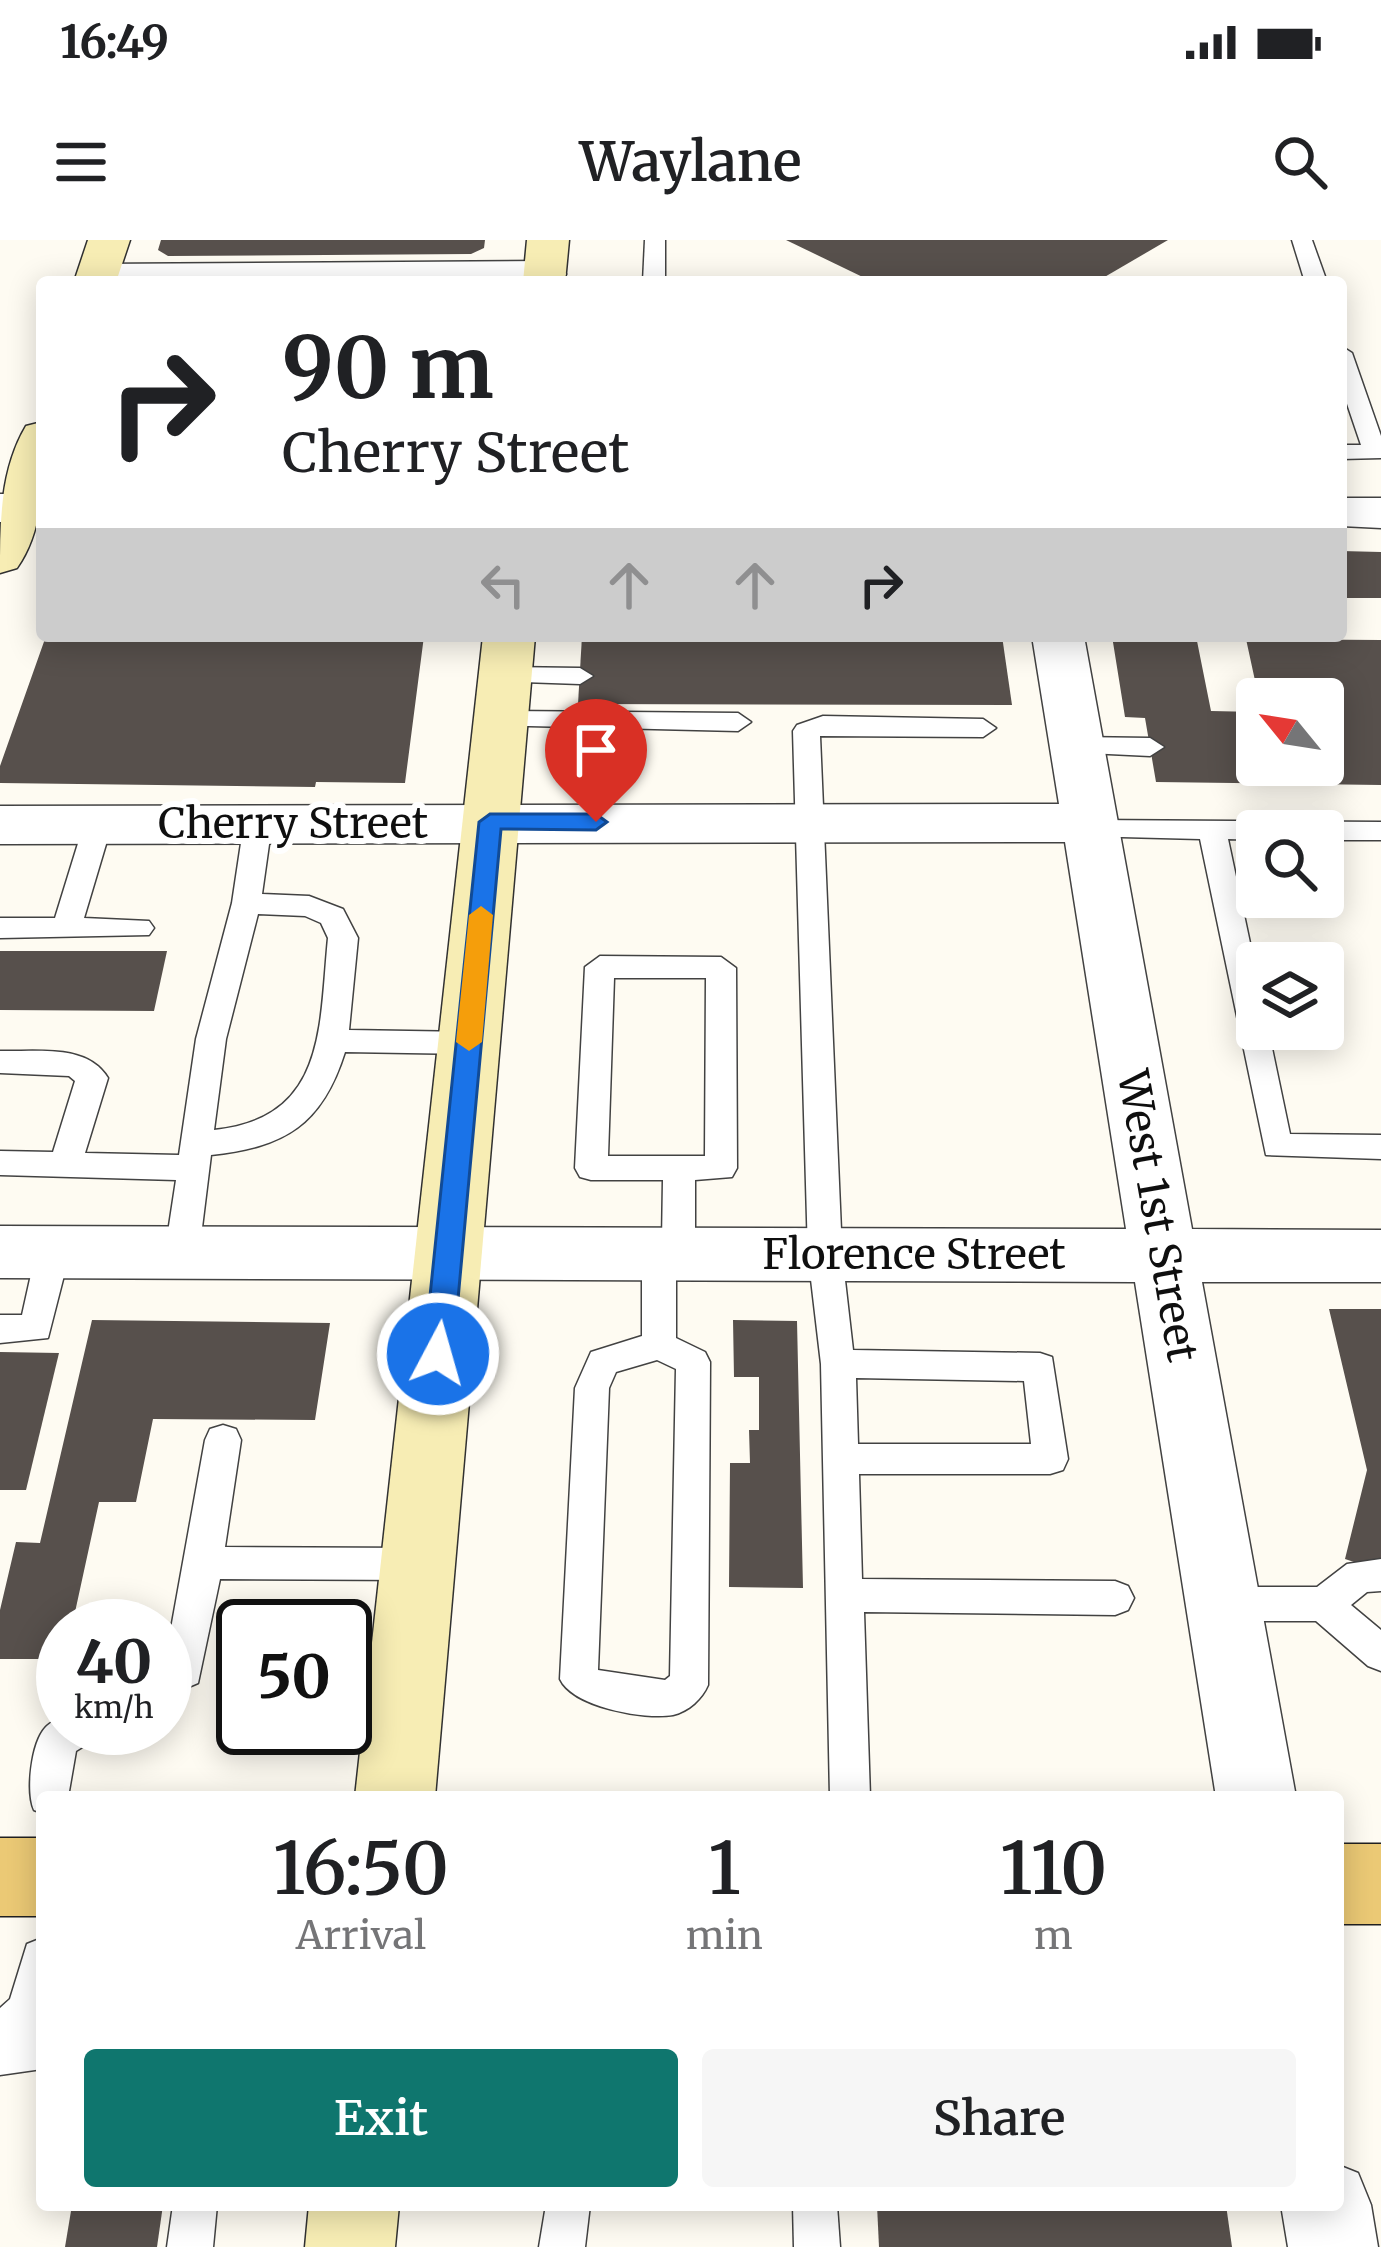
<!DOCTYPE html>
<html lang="en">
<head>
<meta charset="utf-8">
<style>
  body { margin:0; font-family:Merriweather,serif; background:#f6f6f6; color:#202124; height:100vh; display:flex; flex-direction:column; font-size:45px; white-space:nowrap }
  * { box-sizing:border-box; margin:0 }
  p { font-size:39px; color:#757577 }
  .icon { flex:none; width:66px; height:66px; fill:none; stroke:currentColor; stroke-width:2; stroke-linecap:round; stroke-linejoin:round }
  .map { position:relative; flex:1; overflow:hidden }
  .drawer { position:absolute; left:36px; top:1551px; width:1308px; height:420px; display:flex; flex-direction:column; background:#fff; border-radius:12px; box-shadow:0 6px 30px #0003 }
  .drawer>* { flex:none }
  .hud { position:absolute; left:36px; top:36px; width:1311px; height:366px; border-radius:12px; box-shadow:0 6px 30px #0003; background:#fff; color:#202124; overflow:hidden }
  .needle { width:78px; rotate:300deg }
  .fabs { position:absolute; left:1236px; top:438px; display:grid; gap:24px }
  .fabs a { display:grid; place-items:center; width:108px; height:108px; border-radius:12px; background:#fff; box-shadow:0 6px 30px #0003; font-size:60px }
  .speed { position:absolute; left:36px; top:1359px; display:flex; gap:24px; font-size:60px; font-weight:700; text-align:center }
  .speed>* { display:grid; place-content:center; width:156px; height:156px; border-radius:50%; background:#fff; box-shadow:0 6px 30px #0003; line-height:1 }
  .speed small { font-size:30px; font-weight:400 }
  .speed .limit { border:6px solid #111; border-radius:18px; background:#fff; color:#111 }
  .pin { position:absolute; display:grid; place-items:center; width:102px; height:102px; color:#fff; margin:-123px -51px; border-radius:50% 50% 50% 0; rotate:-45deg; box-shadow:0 0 12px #0007 }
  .pin .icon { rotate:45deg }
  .me { position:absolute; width:132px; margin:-66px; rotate:6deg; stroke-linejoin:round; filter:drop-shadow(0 0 9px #0008) }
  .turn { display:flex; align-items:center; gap:42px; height:252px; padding:0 48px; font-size:54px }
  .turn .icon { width:156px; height:156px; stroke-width:2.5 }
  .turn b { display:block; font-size:84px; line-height:102px }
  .lanes { display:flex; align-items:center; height:114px; padding:0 48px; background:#0003; justify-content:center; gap:60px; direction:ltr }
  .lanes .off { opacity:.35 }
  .eta { display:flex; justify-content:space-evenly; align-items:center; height:204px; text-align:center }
  .eta b { font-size:72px; font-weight:600; line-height:84px }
  .action { display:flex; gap:24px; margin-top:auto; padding:24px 48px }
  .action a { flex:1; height:138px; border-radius:12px; background:#0f766e; color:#fff; font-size:48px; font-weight:600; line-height:138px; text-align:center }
  .action a+a { background:#f6f6f6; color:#202124 }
  .status { display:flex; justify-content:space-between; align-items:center; height:84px; padding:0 60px; background:#fff; direction:ltr }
  .status svg { height:33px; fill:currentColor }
  header { display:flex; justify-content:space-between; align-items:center; height:156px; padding:0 48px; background:#fff; font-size:54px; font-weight:600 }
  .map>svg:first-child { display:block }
  .building { fill:#57504c }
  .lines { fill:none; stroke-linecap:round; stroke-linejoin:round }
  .service-casing { stroke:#424242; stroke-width:3 }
  .minor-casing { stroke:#424242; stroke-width:3 }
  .secondary-casing { stroke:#313131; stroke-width:3 }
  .primary-casing { stroke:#202020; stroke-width:3 }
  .service { fill:#fff; fill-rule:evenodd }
  .minor { fill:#fff; fill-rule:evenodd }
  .secondary { fill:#f7edb4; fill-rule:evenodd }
  .primary { fill:#ebc975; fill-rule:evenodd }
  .route { fill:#1a73e8; stroke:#114b97; stroke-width:3 }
  .slow { fill:#f59e0b }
  .labels { text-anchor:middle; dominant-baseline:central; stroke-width:12; stroke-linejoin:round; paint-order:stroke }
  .street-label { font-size:42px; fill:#0f0f0f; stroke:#fff }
</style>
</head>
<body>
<div class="status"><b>16:49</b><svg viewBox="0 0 49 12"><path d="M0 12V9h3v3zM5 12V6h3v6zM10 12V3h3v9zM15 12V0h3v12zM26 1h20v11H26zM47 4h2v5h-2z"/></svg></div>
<header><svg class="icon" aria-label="menu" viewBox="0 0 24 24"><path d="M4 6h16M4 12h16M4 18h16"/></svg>Waylane<svg class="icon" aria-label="search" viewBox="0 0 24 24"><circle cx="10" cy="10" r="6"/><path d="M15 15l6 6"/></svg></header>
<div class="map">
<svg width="1381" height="2007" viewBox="0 0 1381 2007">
  <rect width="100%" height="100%" fill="#fefbf2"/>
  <g class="building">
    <polygon points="161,0 485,0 484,8 471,14 168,16 158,10"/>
    <polygon points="786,0 1168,0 1096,42 873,42"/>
    <polygon points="1341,311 1381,312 1381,358 1341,358"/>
    <polygon points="46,396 424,396 405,543 316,542 315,547 0,543 0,526"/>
    <polygon points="582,396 1002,396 1012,465 578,464"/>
    <polygon points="1112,396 1196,396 1211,471 1257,472 1257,525 1323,525 1323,459 1259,459 1246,399 1381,400 1381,545 1156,542 1145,478 1125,477"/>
    <polygon points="0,711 167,711 154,771 0,770"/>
    <polygon points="1329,1069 1381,1069 1381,1331 1345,1319 1367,1230"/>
    <polygon points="92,1080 330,1083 315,1180 153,1179 136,1262 99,1262 72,1386 63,1386 63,1419 0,1419 0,1370 16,1302 40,1303"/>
    <polygon points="733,1080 797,1081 803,1348 729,1347 730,1223 750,1223 749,1190 759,1190 759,1137 734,1137"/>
    <polygon points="0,1112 59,1113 26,1250 0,1250"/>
    <polygon points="72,1965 163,1965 157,2007 65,2007"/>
    <polygon points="877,1965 1226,1965 1232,2007 879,2007"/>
  </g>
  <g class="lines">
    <g class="service-casing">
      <g id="service">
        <polygon points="645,0 665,0 665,42 643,42"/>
        <polygon points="1292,0 1312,0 1327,42 1305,42"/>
        <polygon points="1341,106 1352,113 1381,196 1381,218 1341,219 1341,205 1361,205 1341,146"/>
        <polygon points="505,427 580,428 593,436 580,444 496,441 492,435 496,429"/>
        <polygon points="500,471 738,473 751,482 738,491 491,485 487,479 491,473"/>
        <path d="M 823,476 L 983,479 L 996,488 L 983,497 L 820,496 L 842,1014 L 853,1110 L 1040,1113 L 1052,1117 L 1068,1219 L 1063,1230 L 1050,1234 L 859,1234 L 862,1339 L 1115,1341 L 1128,1346 L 1134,1358 L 1128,1370 L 1115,1375 L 864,1372 L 870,1557 L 830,1557 L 821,1124 L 808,1014 L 793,491 L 797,485 ZM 856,1138 L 1024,1141 L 1031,1204 L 858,1204 Z"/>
        <polygon points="1077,497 1150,498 1164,507 1150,516 1067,512 1064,506 1067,500"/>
        <path d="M 258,574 L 272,583 L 262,654 L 309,656 L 343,669 L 358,698 L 349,790 L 469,792 L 480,795 L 484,803 L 480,811 L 469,814 L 345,812 C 322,885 285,907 211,915 L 199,1012 L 194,1021 L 182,1025 L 170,1021 L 165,1012 L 176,940 L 0,935 L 0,911 L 53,912 L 75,841 L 69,836 L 0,833 L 0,811 C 36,812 87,803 108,838 L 85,913 L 179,915 L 196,799 L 232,663 L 244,583 ZM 258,674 L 305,676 L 321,683 L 328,698 C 319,787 327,878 214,890 L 226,799 Z"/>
        <polygon points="98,575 112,584 84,678 149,681 154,688 149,695 0,698 0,678 55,678 84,584"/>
        <polygon points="1092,580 1381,582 1381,600 1323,600 1323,591 1257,591 1257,600 1228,599 1257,736 1257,789 1268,789 1290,894 1381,895 1381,919 1266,915 1200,599 1082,596 1078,589"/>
        <path d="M 600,716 L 721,717 L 736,728 L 737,928 L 732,937 L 695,940 L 695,1013 L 690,1022 L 676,1025 L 676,1098 L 705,1112 L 710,1122 L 708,1445 C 702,1459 689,1471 673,1475 C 644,1480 573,1467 560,1439 L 575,1148 L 591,1112 L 642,1096 L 642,1013 L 647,1004 L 662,1001 L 663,940 L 591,940 L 580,937 L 575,928 L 585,727 ZM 614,738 L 706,738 L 705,916 L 608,916 ZM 657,1120 L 676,1129 L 670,1436 L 665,1440 L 598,1430 L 609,1148 L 616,1132 Z"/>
        <polygon points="53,999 65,1003 70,1012 48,1098 0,1103 0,1075 22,1075 36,1012 41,1003"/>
        <polygon points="223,1185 236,1189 241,1200 225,1307 417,1308 430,1313 435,1324 430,1335 417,1340 220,1339 198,1443 165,1457 165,1422 205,1200 210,1189"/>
        <polygon points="1381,1319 1381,1351 1367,1352 1351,1365 1381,1390 1381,1431 1368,1426 1316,1381 1225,1381 1212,1376 1206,1364 1212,1352 1225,1347 1317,1347 1347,1324"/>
        <path d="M 63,1476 L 63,1488 L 97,1488 L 92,1501 L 76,1511 L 68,1557 L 42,1557 L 42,1573 L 34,1570 C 26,1552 31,1504 45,1488 C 50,1482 57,1480 63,1476 Z"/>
        <polygon points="42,1698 42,1829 0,1835 0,1768 10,1759 27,1704"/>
        <polygon points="173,1965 217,1965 213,2007 167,2007"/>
        <polygon points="546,1965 590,1965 585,2007 539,2007"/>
        <polygon points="793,1965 837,1965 840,2007 794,2007"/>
      </g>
    </g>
    <g class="minor-casing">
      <g id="minor">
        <polygon points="545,21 560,25 566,34 561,42 79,42 76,37 82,28 97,24"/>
        <rect x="0" y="254" width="42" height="28"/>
        <polygon points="1341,258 1381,258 1381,288 1341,286"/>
        <polygon points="1032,396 1084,396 1192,989 1381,990 1381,1042 1202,1042 1296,1557 1216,1557 1135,1042 0,1038 0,986 1126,989 1065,602 0,604 0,566 1059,564"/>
        <polygon points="1338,1925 1358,1933 1371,1965 1378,2007 1288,2007 1281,1965 1338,1965"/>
      </g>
    </g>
    <g class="secondary-casing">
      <g id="secondary">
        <polygon points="88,0 130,0 116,42 74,42"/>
        <polygon points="527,0 569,0 565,42 523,42"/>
        <path d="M 42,182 C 42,232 47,285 17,328 L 0,333 C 0,282 0,230 26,186 Z"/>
        <polygon points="483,396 535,396 435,1557 355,1557"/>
        <polygon points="309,1965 399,1965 395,2007 305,2007"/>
      </g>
    </g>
    <g class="primary-casing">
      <g id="primary">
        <rect x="0" y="1598" width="42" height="78"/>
        <rect x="1338" y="1604" width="43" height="80"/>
      </g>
    </g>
    <use href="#service" class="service"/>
    <use href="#minor" class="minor"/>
    <use href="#secondary" class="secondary"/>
    <use href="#primary" class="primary"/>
  </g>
  <polygon class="route" points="490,574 596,574 607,582 596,590 501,589 453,1114 448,1122 428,1122 424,1114 479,582"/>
  <polygon class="slow" points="481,666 493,675 482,802 469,811 456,802 469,675"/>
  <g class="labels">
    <g class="street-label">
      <text x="293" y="583">Cherry Street</text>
      <text transform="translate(1158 976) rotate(80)">West 1st Street</text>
      <text x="914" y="1014">Florence Street</text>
    </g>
  </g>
</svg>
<div class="fabs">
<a><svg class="needle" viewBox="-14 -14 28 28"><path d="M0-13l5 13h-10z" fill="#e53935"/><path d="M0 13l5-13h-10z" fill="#757577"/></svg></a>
<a><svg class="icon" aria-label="search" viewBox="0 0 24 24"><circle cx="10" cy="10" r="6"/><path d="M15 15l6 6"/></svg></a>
<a><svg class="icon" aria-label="layers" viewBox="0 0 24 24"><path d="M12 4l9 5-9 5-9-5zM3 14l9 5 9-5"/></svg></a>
</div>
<div class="speed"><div>40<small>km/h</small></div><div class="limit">50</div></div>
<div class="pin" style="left:596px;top:582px;background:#d93025"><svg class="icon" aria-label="arrive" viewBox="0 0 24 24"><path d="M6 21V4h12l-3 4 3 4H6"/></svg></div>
<svg class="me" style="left:438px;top:1114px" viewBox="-20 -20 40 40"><circle r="17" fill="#1a73e8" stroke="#fff" stroke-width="3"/><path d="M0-11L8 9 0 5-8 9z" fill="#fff"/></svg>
<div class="hud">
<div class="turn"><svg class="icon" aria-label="right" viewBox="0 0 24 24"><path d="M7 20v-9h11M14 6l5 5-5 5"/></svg><div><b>90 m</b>Cherry Street</div></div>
<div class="lanes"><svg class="icon off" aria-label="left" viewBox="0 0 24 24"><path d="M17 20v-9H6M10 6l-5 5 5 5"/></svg><svg class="icon off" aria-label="ahead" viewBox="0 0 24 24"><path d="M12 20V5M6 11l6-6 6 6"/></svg><svg class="icon off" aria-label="ahead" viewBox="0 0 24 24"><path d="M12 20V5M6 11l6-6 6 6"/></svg><svg class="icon" aria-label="right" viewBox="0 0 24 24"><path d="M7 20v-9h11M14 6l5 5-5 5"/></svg></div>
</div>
<section class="drawer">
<div class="eta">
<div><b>16:50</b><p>Arrival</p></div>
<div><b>1</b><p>min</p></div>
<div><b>110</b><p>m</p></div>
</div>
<div class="action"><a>Exit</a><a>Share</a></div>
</section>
</div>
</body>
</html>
